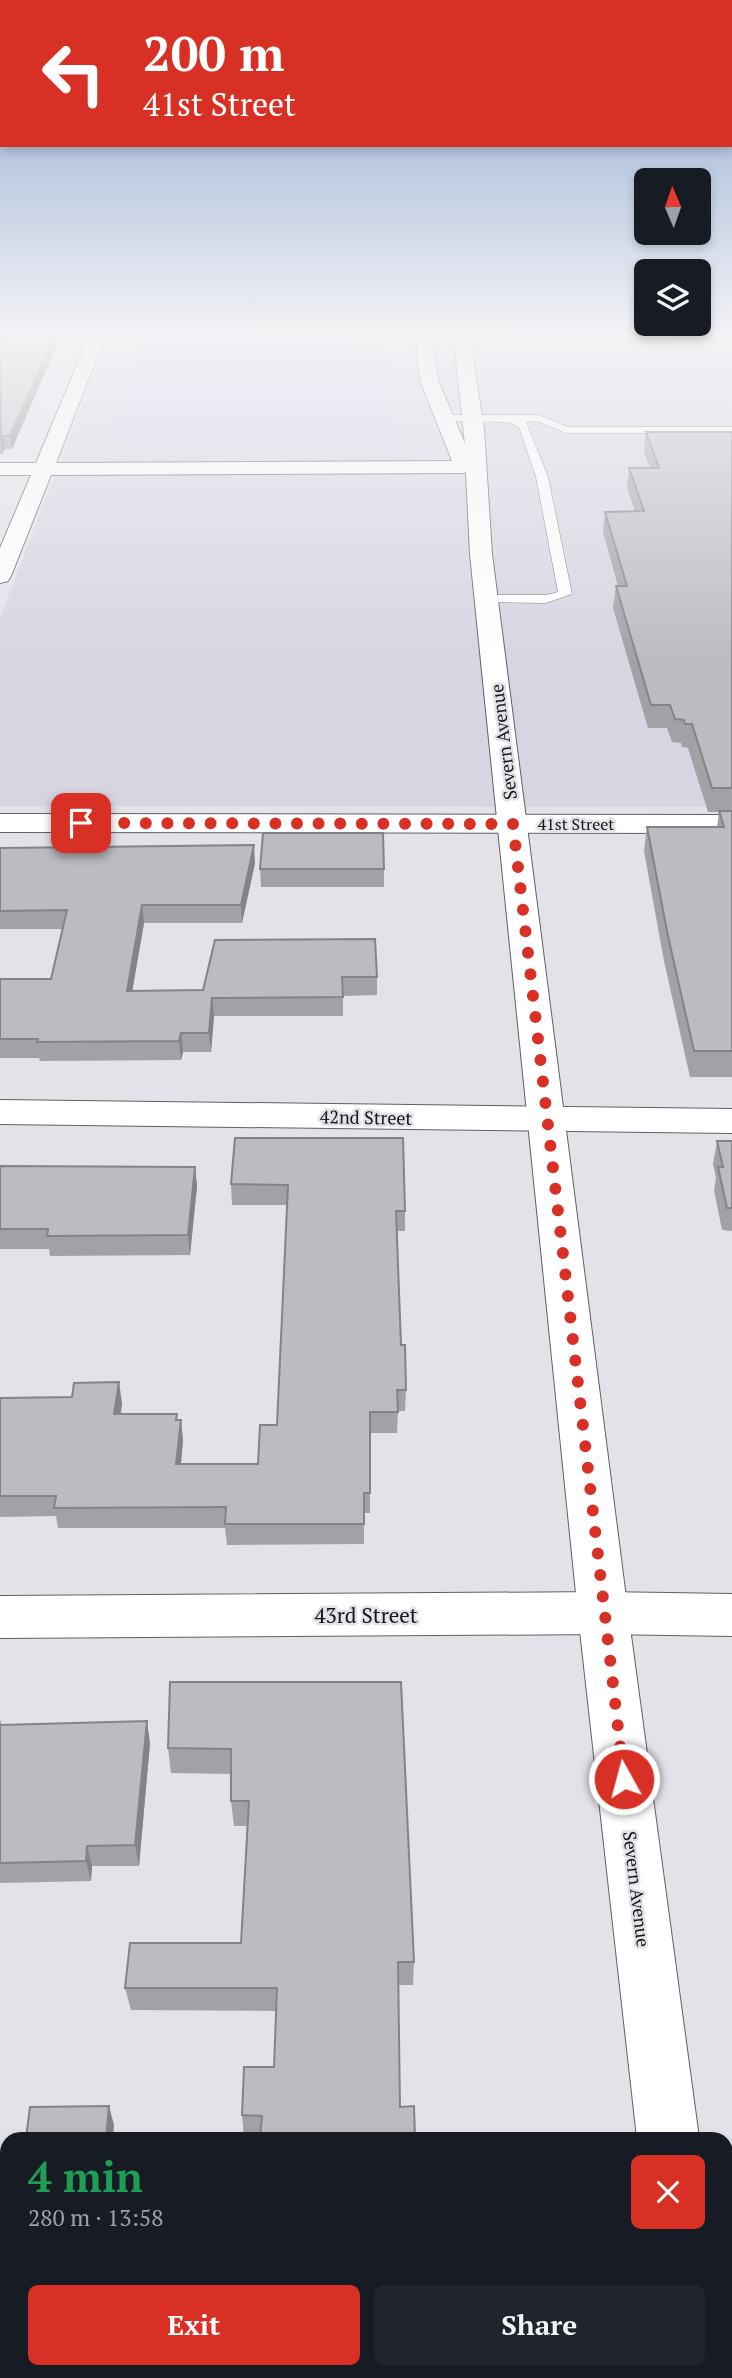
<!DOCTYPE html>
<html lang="en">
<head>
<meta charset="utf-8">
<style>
  body { margin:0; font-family:"PT Serif",serif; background:#20242c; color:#f1f3f6; height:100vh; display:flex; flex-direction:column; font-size:26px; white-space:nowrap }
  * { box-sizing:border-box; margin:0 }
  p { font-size:23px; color:#9ea1a6 }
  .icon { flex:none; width:38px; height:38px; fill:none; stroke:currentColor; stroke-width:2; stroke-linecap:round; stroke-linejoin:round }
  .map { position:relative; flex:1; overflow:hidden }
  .details { position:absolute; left:0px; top:2132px; width:733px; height:247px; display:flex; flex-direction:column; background:#171b24; border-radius:21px 21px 0 0; box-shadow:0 4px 10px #0003 }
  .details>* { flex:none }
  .banner { position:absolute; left:0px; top:0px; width:733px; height:147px; box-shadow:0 4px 10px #0003; background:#d93025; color:#fff; overflow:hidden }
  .needle { width:46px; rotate:358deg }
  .controls { position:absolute; left:634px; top:168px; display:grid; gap:14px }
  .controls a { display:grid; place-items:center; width:77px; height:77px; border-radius:10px; background:#171b24; box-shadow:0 4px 10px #0003; font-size:35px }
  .pin { position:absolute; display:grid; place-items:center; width:60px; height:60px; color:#fff; margin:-30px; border-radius:14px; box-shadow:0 4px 10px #0006 }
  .me { position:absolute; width:77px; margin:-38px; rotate:353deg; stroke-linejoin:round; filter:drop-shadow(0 0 5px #0008) }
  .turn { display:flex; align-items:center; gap:24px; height:147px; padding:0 28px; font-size:32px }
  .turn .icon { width:91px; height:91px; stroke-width:2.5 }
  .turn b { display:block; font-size:49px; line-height:60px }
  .round { display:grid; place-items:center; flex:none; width:74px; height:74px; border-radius:10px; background:#20242c }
  .summary { display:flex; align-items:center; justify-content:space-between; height:119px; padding:0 28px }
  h1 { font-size:42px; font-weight:700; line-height:52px; color:#1e9e55 }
  .cta { display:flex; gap:14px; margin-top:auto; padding:14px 28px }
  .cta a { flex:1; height:80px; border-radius:10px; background:#d93025; color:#fff; font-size:28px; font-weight:700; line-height:80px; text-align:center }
  .cta a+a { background:#20242c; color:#f1f3f6 }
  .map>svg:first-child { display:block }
  .built { fill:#d8d4e2 }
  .green { fill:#d5cceb }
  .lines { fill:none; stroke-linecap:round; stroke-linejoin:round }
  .lane-casing { stroke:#616065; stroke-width:1 }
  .street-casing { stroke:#616065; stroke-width:2 }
  .secondary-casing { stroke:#616065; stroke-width:2 }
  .lane { fill:#fff; fill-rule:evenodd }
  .street { fill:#fff; fill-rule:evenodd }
  .secondary { fill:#fff; fill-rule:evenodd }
  .wall { fill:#a2a1a6 }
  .shaded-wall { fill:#848387 }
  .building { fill:#bcbbc1; stroke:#848387; stroke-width:2 }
  .route { stroke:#d93025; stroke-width:12; stroke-dasharray:0 21.6 }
  .labels { text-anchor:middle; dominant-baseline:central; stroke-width:5; stroke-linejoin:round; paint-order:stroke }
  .far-street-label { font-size:16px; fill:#171618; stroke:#e4e2e9 }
  .street-label { font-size:18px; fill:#171618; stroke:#e4e2e9 }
  .near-street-label { font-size:21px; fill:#171618; stroke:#e4e2e9 }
</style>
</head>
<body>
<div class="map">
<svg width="732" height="2378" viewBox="0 0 732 2378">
  <rect width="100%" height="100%" fill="#e4e2e9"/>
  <polygon class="built" points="110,331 732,337 732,807 0,806 0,618"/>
  <polygon class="green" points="143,337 344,341 391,353 394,446 129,446 109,437"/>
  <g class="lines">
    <g class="lane-casing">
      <polygon id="lane" points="539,415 568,427 732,427 732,433 566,433 537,421 526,422 548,477 572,594 546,603 482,602 482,596 487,595 546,595 558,592 536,477 519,427 508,422 446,421 440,418 446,415"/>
    </g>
    <g class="street-casing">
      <g id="street">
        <polygon points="91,331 107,331 56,463 464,461 471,463 474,467 471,471 464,473 51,475 11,576 8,581 0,583 0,548 31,475 0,475 0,463 36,463"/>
        <polygon points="0,814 732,815 732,833 0,832"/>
        <polygon points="0,1100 732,1109 732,1133 0,1124"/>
        <polygon points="603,1592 732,1594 732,1636 603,1634 0,1638 0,1596"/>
      </g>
    </g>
    <g class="secondary-casing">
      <g id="secondary">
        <polygon points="415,331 431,331 438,380 465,444 453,331 469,331 484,429 492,554 628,1613 699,2138 637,2138 578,1613 470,554 466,472 457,470 454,466 420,380"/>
        <polygon points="499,331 732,331 732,338 507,336"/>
        <polygon points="726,2359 731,2378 663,2378 663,2371 726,2371"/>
      </g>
    </g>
    <use href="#lane" class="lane"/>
    <use href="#street" class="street"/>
    <use href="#secondary" class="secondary"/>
  </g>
  <g class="wall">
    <polygon points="0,331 63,331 12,449 5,449 2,454 0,454"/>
    <polygon points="646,432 732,432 732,1077 690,1077 664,961 644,851 647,827 717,827 719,812 708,812 688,748 682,747 681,743 672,742 667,728 648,728 613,608 616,586 618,586 603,532 605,512 635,511 627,488 629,468 650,468 644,451"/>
    <polygon points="0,848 255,863 242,923 144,923 132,991 203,990 215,940 377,977 377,995 343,996 343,1016 214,1016 211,1052 183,1052 181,1060 40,1061 39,1058 0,1058 0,979 51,979 63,929 0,929"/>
    <polygon points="260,869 384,869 384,887 261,887"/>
    <polygon points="235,1138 405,1211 405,1231 397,1231 401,1345 406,1390 405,1411 398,1411 397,1433 370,1433 370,1513 364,1513 364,1544 227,1545 225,1528 58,1528 56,1516 0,1517 0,1398 122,1403 121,1414 177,1420 183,1440 181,1464 258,1464 277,1425 288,1205 232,1205 231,1184"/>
    <polygon points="717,1141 732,1141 732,1231 722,1230 714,1190 716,1178 713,1164"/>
    <polygon points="0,1166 195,1167 197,1186 190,1255 50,1256 49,1249 0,1249"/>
    <polygon points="401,1682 414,1962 413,1985 399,1985 260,2137 244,2137 242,2115 274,2067 276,2011 131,2010 125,1988 241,1943 247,1826 234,1826 231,1801 231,1774 171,1773 168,1748"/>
    <polygon points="0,1719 2,1725 150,1743 139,1866 92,1866 91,1881 0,1883"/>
  </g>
  <g class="shaded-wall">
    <polygon points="57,331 63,331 12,449 10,436"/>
    <polygon points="3,436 5,449 2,454 1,441"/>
    <polygon points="254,845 255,863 242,923 241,905"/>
    <polygon points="142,905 144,923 129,1010 127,991"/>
    <polygon points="212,998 214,1016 211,1052 209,1033"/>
    <polygon points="181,1033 183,1052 181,1060 179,1041"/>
    <polygon points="195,1167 197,1186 190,1255 188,1235"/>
    <polygon points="119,1382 122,1403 117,1435 114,1414"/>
    <polygon points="181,1420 183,1440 179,1485 176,1464"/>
    <polygon points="147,1721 150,1743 139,1866 135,1845"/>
    <polygon points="87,1846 92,1866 91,1881 86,1861"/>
    <polygon points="109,2106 114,2125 113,2138 106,2138"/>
    <polygon points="83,2371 90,2371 90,2378 82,2378"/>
  </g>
  <g class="building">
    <polygon points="0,331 57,331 10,436 3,436 1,441"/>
    <polygon points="646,432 732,432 732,788 712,788 692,724 685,724 684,720 675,719 670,705 651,705 616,586 627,586 605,512 644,511 629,468 659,468"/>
    <polygon points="719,811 732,811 732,1051 694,1051 668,936 647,827 724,827"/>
    <polygon points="263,833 383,833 384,869 260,869"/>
    <polygon points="254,845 241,905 142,905 127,991 203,990 215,940 375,939 377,977 342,977 343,997 212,998 209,1033 181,1033 179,1041 37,1042 38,1039 0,1039 0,979 51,979 67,910 0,911 0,848"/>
    <polygon points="235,1138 403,1138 405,1211 396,1211 401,1345 405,1345 406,1390 397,1390 398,1412 370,1412 370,1493 364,1493 364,1524 225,1524 226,1507 54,1508 56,1496 0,1496 0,1398 72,1397 74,1383 119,1382 114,1414 177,1414 176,1420 181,1420 176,1464 258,1464 260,1425 277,1425 288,1185 231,1184"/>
    <polygon points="717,1141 732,1141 732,1208 727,1208 718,1167 723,1167"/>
    <polygon points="0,1166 195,1167 188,1235 47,1236 48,1229 0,1229"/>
    <polygon points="170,1682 401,1682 414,1962 398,1962 400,2107 414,2106 415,2138 260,2138 262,2116 242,2115 244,2067 274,2067 277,1988 125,1988 130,1943 241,1943 249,1801 231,1801 231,1749 168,1748"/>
    <polygon points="147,1721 135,1845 87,1846 86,1861 0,1863 0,1725"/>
    <polygon points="109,2106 106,2138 26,2138 30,2107"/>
    <polygon points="0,2182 7,2182 7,2371 83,2371 82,2377 0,2378"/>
    <polygon points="228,2371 423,2371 424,2378 228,2378"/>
  </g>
  <linearGradient id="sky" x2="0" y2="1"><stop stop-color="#85a3ce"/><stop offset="0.5" stop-color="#f3f2f5"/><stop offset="1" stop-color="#f3f2f5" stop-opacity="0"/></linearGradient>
  <rect width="732" height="663" fill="url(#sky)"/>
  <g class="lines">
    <polyline class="route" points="81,823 513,824 624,1779"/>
  </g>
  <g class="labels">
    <g class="far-street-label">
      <text x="576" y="824">41st Street</text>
    </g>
    <g class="street-label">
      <text transform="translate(503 742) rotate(-97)">Severn Avenue</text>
      <text transform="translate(366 1117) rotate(1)">42nd Street</text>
      <text transform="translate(637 1889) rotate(83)">Severn Avenue</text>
    </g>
    <g class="near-street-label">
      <text x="366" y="1615">43rd Street</text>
    </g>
  </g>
</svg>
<div class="controls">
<a><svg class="needle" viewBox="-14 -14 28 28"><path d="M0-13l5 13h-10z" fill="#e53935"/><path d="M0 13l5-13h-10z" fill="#9ea1a6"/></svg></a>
<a><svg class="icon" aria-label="layers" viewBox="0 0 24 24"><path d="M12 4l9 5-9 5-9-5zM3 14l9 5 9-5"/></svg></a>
</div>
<div class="pin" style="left:81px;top:823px;background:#d93025"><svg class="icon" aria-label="arrive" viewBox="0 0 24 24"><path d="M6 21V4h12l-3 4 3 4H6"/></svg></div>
<svg class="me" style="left:624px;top:1779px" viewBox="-20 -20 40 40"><circle r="17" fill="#d93025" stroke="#fff" stroke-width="3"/><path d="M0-11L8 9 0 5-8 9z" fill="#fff"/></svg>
<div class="banner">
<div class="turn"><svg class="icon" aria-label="left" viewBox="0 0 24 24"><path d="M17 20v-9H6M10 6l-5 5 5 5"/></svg><div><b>200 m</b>41st Street</div></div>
</div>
<section class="details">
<div class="summary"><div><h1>4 min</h1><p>280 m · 13:58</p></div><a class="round" style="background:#d93025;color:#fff"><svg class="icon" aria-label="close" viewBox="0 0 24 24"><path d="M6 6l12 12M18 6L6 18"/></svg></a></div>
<div class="cta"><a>Exit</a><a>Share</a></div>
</section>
</div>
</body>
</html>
